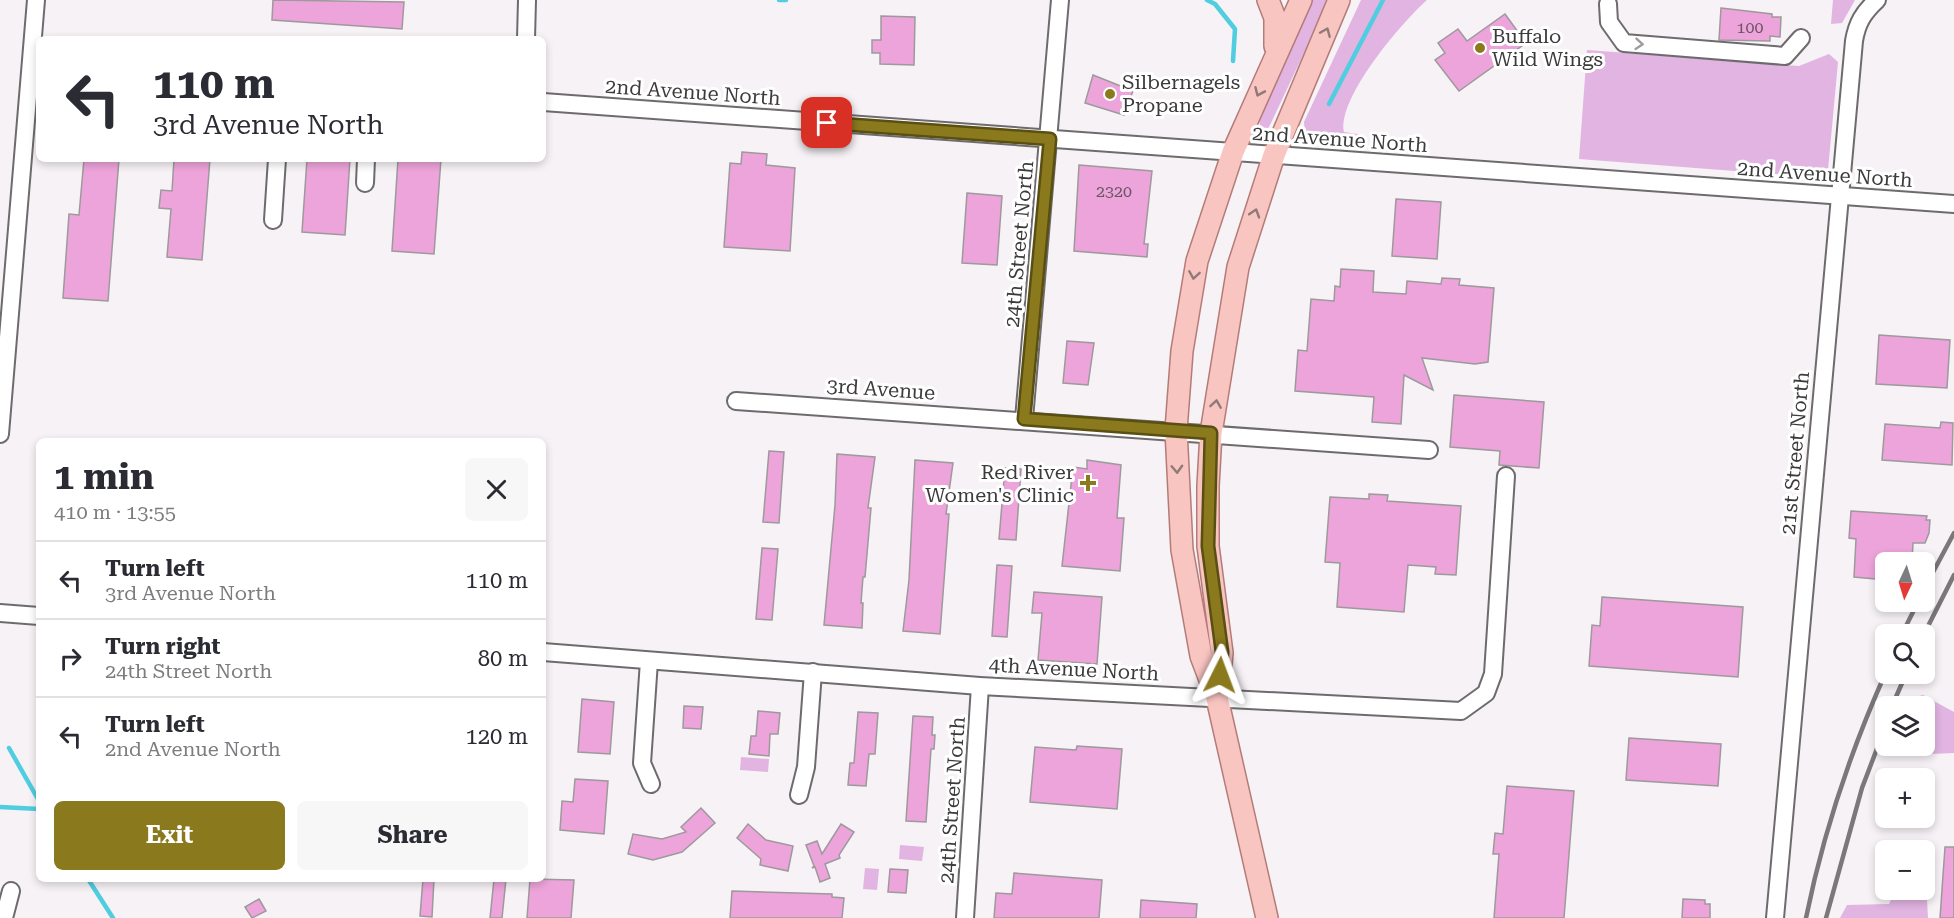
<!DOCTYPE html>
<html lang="en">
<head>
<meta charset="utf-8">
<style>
  body { margin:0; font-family:"Roboto Serif",serif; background:#f7f7f7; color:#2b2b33; height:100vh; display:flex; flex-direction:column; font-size:22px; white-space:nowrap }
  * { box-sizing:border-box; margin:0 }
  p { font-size:20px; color:#7c7c81 }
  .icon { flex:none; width:33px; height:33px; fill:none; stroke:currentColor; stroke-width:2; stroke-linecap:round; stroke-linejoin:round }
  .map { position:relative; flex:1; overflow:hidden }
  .side { position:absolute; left:36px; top:438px; width:510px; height:444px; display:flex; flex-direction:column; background:#fff; border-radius:9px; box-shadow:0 3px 9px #0003 }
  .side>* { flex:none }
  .top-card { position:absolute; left:36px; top:36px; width:510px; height:126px; border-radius:9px; box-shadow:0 3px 9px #0003; background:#fff; color:#2b2b33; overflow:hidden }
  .needle { width:39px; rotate:184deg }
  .controls { position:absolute; left:1875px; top:552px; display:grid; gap:12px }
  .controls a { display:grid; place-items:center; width:60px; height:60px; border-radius:9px; background:#fff; box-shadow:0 3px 9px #0003; font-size:30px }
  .pin { position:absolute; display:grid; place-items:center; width:51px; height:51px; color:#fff; margin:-26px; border-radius:12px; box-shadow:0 3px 9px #0006 }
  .me { position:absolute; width:66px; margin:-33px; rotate:3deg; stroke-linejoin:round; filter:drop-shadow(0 0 4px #0008) }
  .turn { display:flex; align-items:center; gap:21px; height:126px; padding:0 18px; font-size:27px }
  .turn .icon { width:78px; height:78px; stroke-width:2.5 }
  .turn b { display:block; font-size:42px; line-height:51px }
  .round { display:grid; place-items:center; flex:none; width:63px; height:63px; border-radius:9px; background:#f7f7f7 }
  .headline { display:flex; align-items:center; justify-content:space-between; height:102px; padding:0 18px }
  h1 { font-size:36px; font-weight:700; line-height:45px }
  .primary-button { display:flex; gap:12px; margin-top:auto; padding:12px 18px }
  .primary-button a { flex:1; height:69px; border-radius:9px; background:#8a791d; color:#fff; font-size:24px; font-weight:700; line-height:69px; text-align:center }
  .primary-button a+a { background:#f7f7f7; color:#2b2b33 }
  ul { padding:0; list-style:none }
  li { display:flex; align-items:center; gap:18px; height:78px; padding:0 18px; border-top:2px solid #e1e1e2 }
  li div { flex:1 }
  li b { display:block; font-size:22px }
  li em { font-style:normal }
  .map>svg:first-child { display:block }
  .green { fill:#e1b4e2 }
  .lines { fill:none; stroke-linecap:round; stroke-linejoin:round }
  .stream { stroke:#50cddf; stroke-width:4.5 }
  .building { fill:#eda4da; stroke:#9d999c; stroke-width:1.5 }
  .minor-casing { stroke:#6e6b6e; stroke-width:20 }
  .major-casing { stroke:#b47c78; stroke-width:24 }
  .minor { stroke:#fff; stroke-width:16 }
  .major { stroke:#f9c5c1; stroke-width:21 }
  .rail { stroke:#7a787a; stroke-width:4.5 }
  .oneway { stroke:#917978 }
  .oneway2 { stroke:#9e9d9e }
  .route-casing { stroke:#5a4f13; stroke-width:15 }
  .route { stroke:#8a791d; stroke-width:10 }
  .poi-dot { fill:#8a791d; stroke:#fff; stroke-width:2 }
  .labels { text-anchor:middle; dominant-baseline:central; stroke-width:6; stroke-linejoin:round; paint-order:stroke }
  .number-label { font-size:16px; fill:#685564 }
  .poi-label { font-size:20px; fill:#3c3b3c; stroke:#fff; text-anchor:start }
  .street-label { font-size:20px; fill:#3c3b3c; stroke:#fff }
</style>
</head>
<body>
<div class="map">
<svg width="1954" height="918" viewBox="0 0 1954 918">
  <rect width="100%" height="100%" fill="#f6f2f6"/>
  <g class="green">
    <polygon points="1311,0 1329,0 1269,127 1264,131 1259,130 1261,110"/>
    <path d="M 1361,0 L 1427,0 C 1402,22 1337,98 1344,132 L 1363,135 L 1360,145 L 1318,142 L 1305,134 L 1304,122 Z"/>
    <polygon points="1833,0 1855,0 1842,23 1831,24"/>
    <polygon points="1587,50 1799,66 1829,54 1838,62 1828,170 1822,176 1813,177 1579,159"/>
    <polygon points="1923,695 1954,712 1954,753 1930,754 1922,746 1924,746 1924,706 1910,706 1913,698"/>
    <polygon points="741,757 769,759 768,772 740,770"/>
    <polygon points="900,845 924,847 922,861 899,859"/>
    <polygon points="1925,863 1928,918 1840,918 1847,905 1889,904 1896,890 1924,890"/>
    <polygon points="865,868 879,869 877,890 863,889"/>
  </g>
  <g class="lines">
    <g class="stream">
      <polyline points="779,0 786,0"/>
      <polyline points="1207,0 1215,4 1235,29 1233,61"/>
      <polyline points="1329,104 1383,0"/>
      <polyline points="9,748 39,801"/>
      <polyline points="0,807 39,809"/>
      <polyline points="88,879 113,918"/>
    </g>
  </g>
  <g class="building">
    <polygon points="273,0 404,2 402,29 272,20"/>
    <polygon points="1721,8 1772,14 1772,17 1781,17 1780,37 1770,36 1770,41 1719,40"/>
    <polygon points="1505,14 1526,43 1459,91 1435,60 1445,53 1438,43 1458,29 1467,41"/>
    <polygon points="881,16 915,17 914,65 880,64 880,53 872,53 872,40 881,40"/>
    <polygon points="1093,75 1133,91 1124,115 1085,103"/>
    <polygon points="742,152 767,154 766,165 795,168 790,251 724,247 730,163 741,164"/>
    <polygon points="84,159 119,159 108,301 63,298 69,214 79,215"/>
    <polygon points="174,159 210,159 202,260 167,257 171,209 159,208 161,190 172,191"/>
    <polygon points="307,159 350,159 345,235 302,232"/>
    <polygon points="398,159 441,159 434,254 392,251"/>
    <polygon points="1079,165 1152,171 1144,244 1148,244 1147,257 1074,251"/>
    <polygon points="967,193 1002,196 997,265 962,263"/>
    <polygon points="1396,199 1441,202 1437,259 1392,256"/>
    <polygon points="1341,269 1374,271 1373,292 1406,294 1407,281 1441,284 1442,278 1460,279 1459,285 1494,288 1488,362 1475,364 1422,358 1433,390 1404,375 1401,424 1372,422 1374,397 1295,391 1298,350 1307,351 1311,299 1334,301 1335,286 1340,287"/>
    <polygon points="1879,335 1950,340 1947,388 1876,384"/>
    <polygon points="1067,341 1094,343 1088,385 1063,383"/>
    <polygon points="1454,395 1544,402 1539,468 1499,465 1500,451 1450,447"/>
    <polygon points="1941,422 1953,423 1952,465 1882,460 1885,424 1940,428"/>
    <polygon points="769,451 784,452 779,523 763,522"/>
    <polygon points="837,454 875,457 868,508 871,508 865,577 863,577 861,603 863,603 862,628 824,625 835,505"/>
    <polygon points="915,460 953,463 946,514 949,514 940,634 903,631 909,580"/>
    <polygon points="1087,460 1121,465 1117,518 1124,518 1120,571 1062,566 1073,467 1087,469"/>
    <polygon points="1005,468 1021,469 1016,540 999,539"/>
    <polygon points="1369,494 1388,495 1387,501 1461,506 1456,575 1435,574 1436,567 1408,565 1404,612 1337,607 1340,563 1325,562 1330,497 1369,499"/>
    <polygon points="1851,511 1927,516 1926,520 1930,520 1929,533 1925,543 1913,543 1912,562 1886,562 1886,580 1854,577 1856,539 1849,538"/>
    <polygon points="762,548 778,549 772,620 756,619"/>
    <polygon points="997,565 1012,566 1007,637 992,636"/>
    <polygon points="1034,592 1102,597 1097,664 1038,660 1042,613 1032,613"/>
    <polygon points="1602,597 1743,607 1738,677 1589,666 1592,625 1600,626"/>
    <polygon points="582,699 614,702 610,754 578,752"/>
    <polygon points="684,706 703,707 701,729 683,728"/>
    <polygon points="758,711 780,713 778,734 770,734 769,756 749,754 751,736 756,736"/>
    <polygon points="858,712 878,713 875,754 869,754 866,786 848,785 850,763 854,763"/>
    <polygon points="913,716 933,717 932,735 935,735 934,749 931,749 926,822 906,821"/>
    <polygon points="1629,738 1721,744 1718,786 1626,780"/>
    <polygon points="1077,746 1122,749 1117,809 1030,802 1035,747 1076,750"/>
    <polygon points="575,779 608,781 604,834 560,830 562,801 573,802"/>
    <polygon points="1507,786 1574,791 1564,918 1494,918 1499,854 1493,854 1495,833 1503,834"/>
    <polygon points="701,808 715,823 682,852 653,860 628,854 633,834 662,839 686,832 681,827"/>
    <polygon points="748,824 766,840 793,846 788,871 760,865 761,859 737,838"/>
    <polygon points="841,824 854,832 839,855 840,858 825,864 830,878 820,882 815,867 812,868 814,866 806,845 817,841 822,854"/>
    <polygon points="1945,847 1954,847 1954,918 1940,918"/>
    <polygon points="890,869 908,870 906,893 888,892"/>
    <polygon points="1014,873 1102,880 1099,918 994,918 996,893 1012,894"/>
    <polygon points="423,879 434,879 432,917 420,916"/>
    <polygon points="494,879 506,879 502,918 490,918"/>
    <polygon points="530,879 574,880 571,918 527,918"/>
    <polygon points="732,891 832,894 832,897 844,898 842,918 730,918"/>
    <polygon points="259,899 266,911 252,918 245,907"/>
    <polygon points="1683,899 1705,900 1705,904 1710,904 1710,918 1682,918"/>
    <polygon points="1141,900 1197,904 1196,918 1140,918"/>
  </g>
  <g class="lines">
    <g class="minor-casing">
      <g id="minor">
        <polyline points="1608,4 1609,22 1624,43 1785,56 1801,38"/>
        <polyline points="526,39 527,0"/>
        <polyline points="543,102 1954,204"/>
        <polyline points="365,183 366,159"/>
        <polyline points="273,220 277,159"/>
        <polyline points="736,401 1429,450"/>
        <polyline points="1024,419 1060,0"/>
        <polyline points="0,434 36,0"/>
        <polyline points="0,613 39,616"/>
        <polyline points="543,652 980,686 1461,711 1486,693 1493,674 1506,476"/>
        <polyline points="649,661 642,763 651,784"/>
        <polyline points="799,795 806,767 813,672"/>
        <polyline points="4,918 11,891"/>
        <polyline points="965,918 980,686"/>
        <path d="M 1775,918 L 1854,41 C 1857,23 1863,13 1877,0"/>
      </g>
    </g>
    <g class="major-casing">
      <g id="major">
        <polyline points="1268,0 1275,18 1275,46"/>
        <polyline points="1218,695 1222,653 1208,546 1208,486 1211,433 1238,267 1274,155 1339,0"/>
        <polyline points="1267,918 1217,698 1201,656 1182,550 1176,430 1182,351 1197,261 1233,152 1301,0"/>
      </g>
    </g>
    <use href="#minor" class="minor"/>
    <use href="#major" class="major"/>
    <g class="rail">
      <polyline points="1924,589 1954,533"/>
      <polyline points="1902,634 1918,602"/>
      <polyline points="1924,634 1954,575"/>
      <polyline points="1892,706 1906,674"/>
      <path d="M 1806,918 C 1823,834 1851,750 1886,672"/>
      <polyline points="1826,918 1862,788 1886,725"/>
    </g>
  </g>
  <defs><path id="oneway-chevron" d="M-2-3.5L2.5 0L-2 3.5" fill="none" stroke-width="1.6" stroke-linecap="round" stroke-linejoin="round" transform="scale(1.5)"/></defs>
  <g class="oneway">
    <use href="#oneway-chevron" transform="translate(1326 32) rotate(-67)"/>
    <use href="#oneway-chevron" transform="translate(1259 92) rotate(114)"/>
    <use href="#oneway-chevron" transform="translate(1255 213) rotate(-72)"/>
    <use href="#oneway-chevron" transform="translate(1194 275) rotate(99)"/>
    <use href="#oneway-chevron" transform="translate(1216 404) rotate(-81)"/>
    <use href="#oneway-chevron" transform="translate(1177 469) rotate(88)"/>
  </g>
  <use class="oneway2" href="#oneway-chevron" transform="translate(1639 44) rotate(5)"/>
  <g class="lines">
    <g class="route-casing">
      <polyline id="route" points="827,123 1050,139 1024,419 1211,433 1208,546 1222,652 1220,675"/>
    </g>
    <use href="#route" class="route"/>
  </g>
  <g class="poi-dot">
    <circle cx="1480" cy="48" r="6"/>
    <circle cx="1110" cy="94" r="6"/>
    <path d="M1085 474h6v6h6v6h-6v6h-6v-6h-6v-6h6z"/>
  </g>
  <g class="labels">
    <g class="number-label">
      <text x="1750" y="27">100</text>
      <text x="1114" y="191">2320</text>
    </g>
    <g class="poi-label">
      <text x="1492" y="36">Buffalo<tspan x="1492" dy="23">Wild Wings</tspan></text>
      <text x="1122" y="82">Silbernagels<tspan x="1122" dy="23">Propane</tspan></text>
      <text x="1074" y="472" text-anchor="end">Red River<tspan x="1074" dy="23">Women's Clinic</tspan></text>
    </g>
    <g class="street-label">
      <text transform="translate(693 92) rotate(4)">2nd Avenue North</text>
      <text transform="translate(1340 139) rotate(4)">2nd Avenue North</text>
      <text transform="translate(1825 174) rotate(4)">2nd Avenue North</text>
      <text transform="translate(1019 244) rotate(-85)">24th Street North</text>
      <text transform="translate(881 389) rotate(4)">3rd Avenue</text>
      <text transform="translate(1795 453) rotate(-85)">21st Street North</text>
      <text transform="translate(1074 669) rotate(3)">4th Avenue North</text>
      <text transform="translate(952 800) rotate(-86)">24th Street North</text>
    </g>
  </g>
</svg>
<div class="controls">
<a><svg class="needle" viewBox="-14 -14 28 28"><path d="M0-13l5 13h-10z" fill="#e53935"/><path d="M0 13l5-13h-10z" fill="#7c7c81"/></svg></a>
<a><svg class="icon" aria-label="search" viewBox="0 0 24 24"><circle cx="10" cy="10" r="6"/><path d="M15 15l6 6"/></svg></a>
<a><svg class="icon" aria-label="layers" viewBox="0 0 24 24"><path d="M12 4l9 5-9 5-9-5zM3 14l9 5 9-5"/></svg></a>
<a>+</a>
<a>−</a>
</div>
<div class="pin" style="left:827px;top:123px;background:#d93025"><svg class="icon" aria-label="arrive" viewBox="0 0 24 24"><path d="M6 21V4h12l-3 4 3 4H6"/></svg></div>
<svg class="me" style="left:1220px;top:675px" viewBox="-20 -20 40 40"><path d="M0-17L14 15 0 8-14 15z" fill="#8a791d" stroke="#fff" stroke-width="4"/></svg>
<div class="top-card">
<div class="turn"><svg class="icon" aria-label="left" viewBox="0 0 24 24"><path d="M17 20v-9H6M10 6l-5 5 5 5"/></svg><div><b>110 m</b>3rd Avenue North</div></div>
</div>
<section class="side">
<div class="headline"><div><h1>1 min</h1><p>410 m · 13:55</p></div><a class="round"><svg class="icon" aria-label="close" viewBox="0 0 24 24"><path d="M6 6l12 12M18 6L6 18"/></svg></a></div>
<ul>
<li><svg class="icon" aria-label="left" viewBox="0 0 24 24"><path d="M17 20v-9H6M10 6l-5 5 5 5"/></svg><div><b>Turn left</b><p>3rd Avenue North</p></div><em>110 m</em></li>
<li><svg class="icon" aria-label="right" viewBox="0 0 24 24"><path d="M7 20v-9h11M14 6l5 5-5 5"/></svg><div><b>Turn right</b><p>24th Street North</p></div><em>80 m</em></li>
<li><svg class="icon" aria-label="left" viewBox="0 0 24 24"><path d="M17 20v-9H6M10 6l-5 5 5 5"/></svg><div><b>Turn left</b><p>2nd Avenue North</p></div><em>120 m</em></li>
</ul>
<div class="primary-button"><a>Exit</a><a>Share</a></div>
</section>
</div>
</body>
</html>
